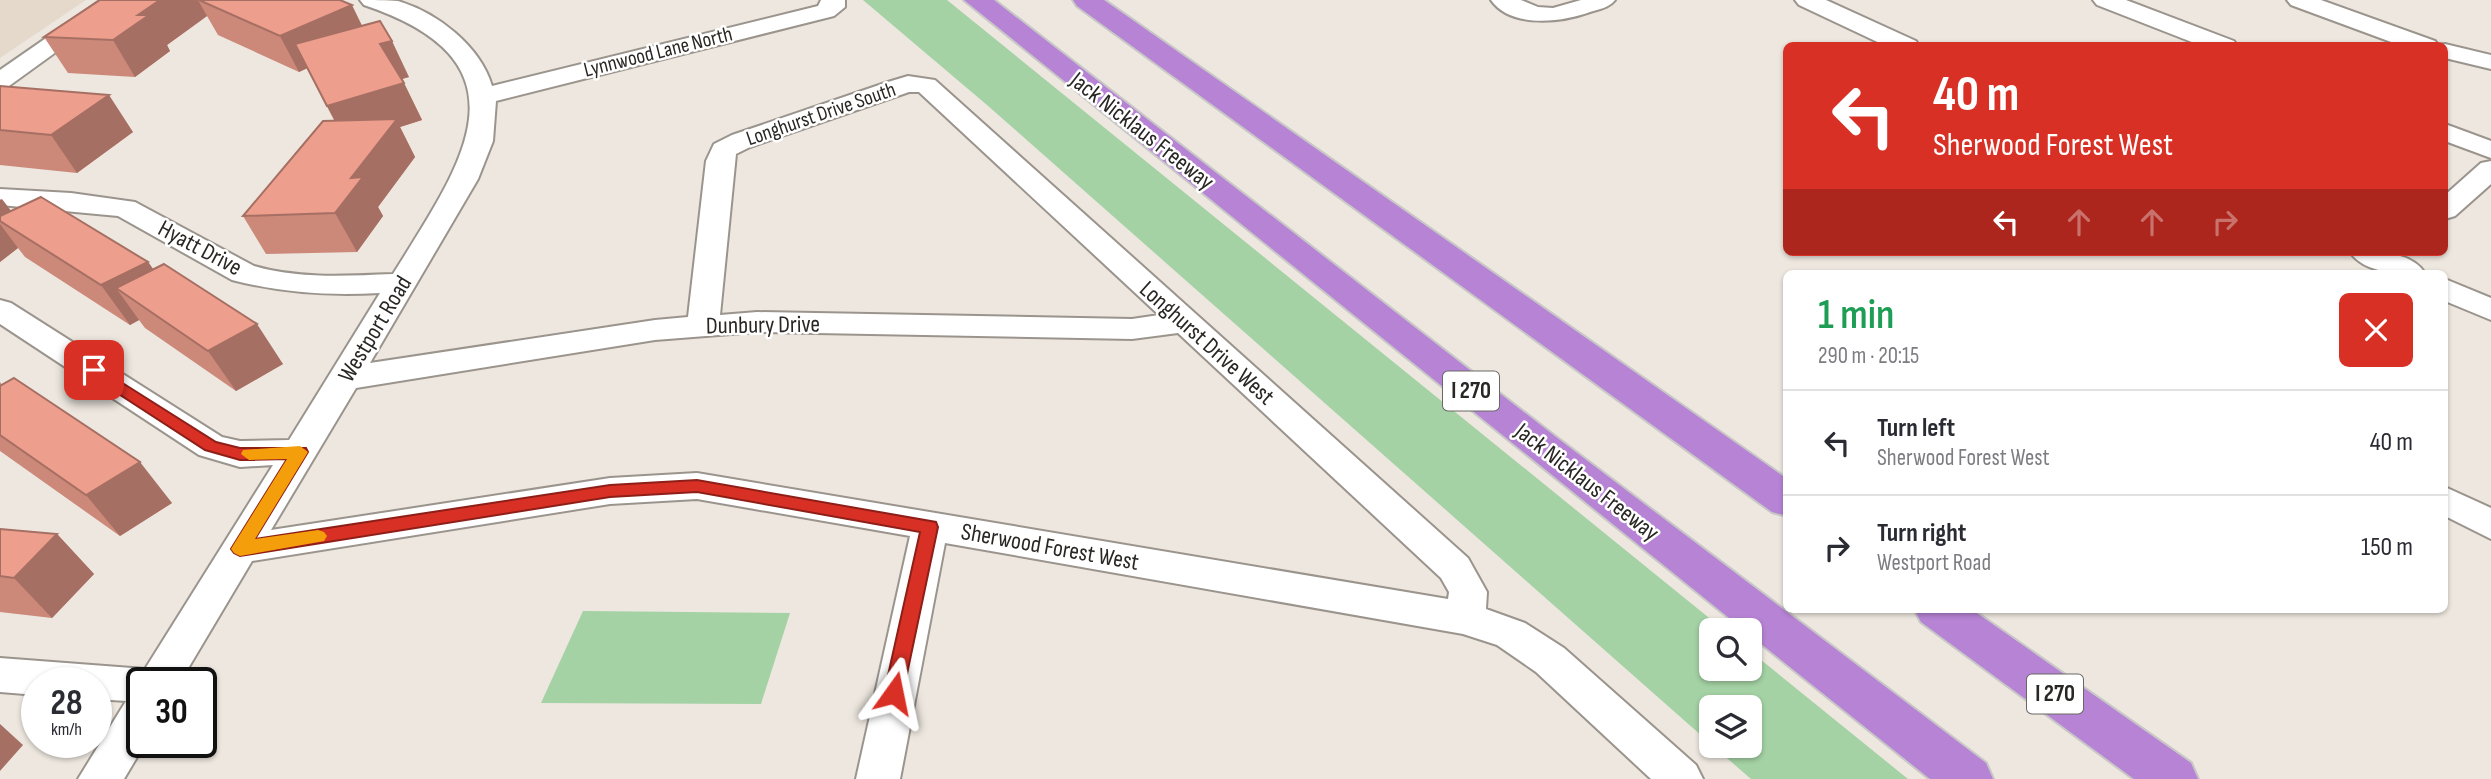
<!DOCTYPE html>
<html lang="en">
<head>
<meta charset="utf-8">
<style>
  body { margin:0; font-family:"Sofia Sans Condensed",sans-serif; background:#f7f7f7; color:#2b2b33; height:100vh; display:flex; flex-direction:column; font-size:26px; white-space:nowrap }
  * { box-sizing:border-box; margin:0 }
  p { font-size:23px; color:#7c7c81 }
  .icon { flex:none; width:38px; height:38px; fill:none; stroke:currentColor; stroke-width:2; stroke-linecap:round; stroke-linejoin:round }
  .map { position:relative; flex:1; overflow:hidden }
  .details { position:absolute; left:1783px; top:270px; width:665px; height:343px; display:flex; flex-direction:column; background:#fff; border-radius:10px; box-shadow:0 2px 5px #0004 }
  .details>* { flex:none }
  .top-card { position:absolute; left:1783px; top:42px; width:665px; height:214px; border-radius:10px; box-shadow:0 2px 5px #0004; background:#d93025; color:#fff; overflow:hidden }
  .buttons { position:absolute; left:1699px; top:618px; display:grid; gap:14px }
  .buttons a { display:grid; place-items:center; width:63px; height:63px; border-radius:10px; background:#fff; box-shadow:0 2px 5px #0004; font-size:35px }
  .speed { position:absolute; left:21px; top:667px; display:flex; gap:14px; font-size:35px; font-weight:700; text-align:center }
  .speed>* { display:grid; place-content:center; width:91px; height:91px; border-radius:50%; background:#fff; box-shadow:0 2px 5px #0004; line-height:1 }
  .speed small { font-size:18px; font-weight:400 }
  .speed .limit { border:4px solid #111; border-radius:10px; background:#fff; color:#111 }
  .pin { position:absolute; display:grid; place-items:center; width:60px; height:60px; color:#fff; margin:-30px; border-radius:14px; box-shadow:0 4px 10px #0006 }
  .me { position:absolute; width:77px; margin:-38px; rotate:12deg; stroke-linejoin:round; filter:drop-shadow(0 0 5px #0008) }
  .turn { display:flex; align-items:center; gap:24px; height:147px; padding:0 35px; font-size:32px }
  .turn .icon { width:91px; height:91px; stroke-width:2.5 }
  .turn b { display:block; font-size:49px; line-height:60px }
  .lanes { display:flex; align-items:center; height:66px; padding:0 35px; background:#0003; justify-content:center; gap:35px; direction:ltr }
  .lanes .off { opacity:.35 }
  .round { display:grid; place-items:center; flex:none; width:74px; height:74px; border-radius:10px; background:#f7f7f7 }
  .overview { display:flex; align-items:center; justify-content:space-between; height:119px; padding:0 35px }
  h1 { font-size:42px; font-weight:600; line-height:52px; color:#1e9e55 }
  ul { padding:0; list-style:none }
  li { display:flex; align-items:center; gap:21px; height:105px; padding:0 35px; border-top:2px solid #e1e1e2 }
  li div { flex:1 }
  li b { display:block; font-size:26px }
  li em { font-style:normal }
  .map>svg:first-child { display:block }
  .built { fill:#e4d9cb }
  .green { fill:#a4d2a4 }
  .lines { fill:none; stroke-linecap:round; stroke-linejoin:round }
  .minor-casing { stroke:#9a948d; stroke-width:4 }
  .highway-casing { stroke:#c7c7c6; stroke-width:4 }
  .minor { fill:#fff; fill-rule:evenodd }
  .highway { fill:#b784d5; fill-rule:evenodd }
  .wall { fill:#cc8879 }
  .shaded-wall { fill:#a66f63 }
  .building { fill:#ed9e8d; stroke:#a66f63; stroke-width:2 }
  .route { fill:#d93025; stroke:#8d1f18; stroke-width:2 }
  .slow { fill:#f59e0b }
  .labels { text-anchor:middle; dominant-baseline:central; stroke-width:5; stroke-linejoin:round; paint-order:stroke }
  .far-street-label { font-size:21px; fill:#292724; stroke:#fff }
  .shield { fill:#fff; stroke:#696866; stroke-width:2 }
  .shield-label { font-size:23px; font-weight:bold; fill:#292724 }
  .street-label { font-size:24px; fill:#292724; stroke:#fff }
</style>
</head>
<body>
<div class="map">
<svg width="2491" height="779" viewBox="0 0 2491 779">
  <rect width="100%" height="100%" fill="#ede7df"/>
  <polygon class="built" points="0,0 86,0 0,58"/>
  <g class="green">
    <polygon points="863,0 947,0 1724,630 1712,630 1712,668 1750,668 1750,651 1908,779 1751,779 1713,746 1750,746 1750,707 1712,707 1711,744 987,105"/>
    <polygon points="583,611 790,613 761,704 541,703"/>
  </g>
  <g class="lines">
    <g class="minor-casing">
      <g id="minor">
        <polygon points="101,0 128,0 9,86 0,89 0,70"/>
        <path d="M 360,0 C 372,0 387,0 398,1 C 438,13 480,46 492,86 L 818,6 L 821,0 L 845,0 L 845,7 L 834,16 L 496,101 L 493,141 L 478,179 L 370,363 L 655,320 L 688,317 L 706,161 L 714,144 L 732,135 L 888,82 L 908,76 L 935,80 L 1468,558 L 1487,592 L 1486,609 L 1525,623 L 1564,648 L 1696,765 L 1703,779 L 1651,779 L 1536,672 L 1497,645 L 1463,634 L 945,543 L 900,779 L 856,779 L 910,536 L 697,499 L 610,504 L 252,561 L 180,682 L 142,682 L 142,742 L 146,742 L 124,779 L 78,779 L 126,701 L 96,699 L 96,682 L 37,682 L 37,695 L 0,692 L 0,658 L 145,669 L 273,465 L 240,467 L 199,455 L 0,324 L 0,300 L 11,303 L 222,437 L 240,441 L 289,440 L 380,293 C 329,296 282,293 232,280 L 118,216 L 0,205 L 0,189 L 71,193 L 135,202 L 254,266 C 299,279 346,276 393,274 C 461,165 537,63 364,5 ZM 909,92 L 919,92 L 1159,315 L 1132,319 L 757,312 L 720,315 L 736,154 L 750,147 ZM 757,332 L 1132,339 L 1178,333 L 1441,578 L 1449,592 L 1448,599 L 697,473 L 610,478 L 271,530 L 356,388 L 655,340 Z"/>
        <path d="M 1491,0 L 1521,0 L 1538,7 L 1553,8 L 1581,0 L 1615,0 C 1609,8 1599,9 1590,12 C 1563,22 1511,29 1491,0 Z"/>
        <polygon points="1795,0 1826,0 1916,41 1919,46 1886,46 1799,5"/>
        <polygon points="2093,0 2126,0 2234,41 2237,46 2202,46 2097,5"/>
        <polygon points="2287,0 2321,0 2435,41 2438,45 2445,44 2491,55 2491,69 2445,58 2445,46 2402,46 2291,5"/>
        <polygon points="2445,124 2491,141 2491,158 2445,141"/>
        <polygon points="2491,161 2491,184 2455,216 2445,219 2445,195 2481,163"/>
        <path d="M 2350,252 C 2375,252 2410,250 2425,273 C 2400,273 2366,275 2350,252 Z"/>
        <polygon points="2445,279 2491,298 2491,320 2445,301"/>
        <polygon points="2445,487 2491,508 2491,539 2445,516"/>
      </g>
    </g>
    <g class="highway-casing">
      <g id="highway">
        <polygon points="964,0 994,0 1556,437 1986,763 1993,779 1930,779 1750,635 1750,630 1744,630"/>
        <polygon points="1073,0 1104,0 1787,479 1787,516 1772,512 1077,6"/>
        <polygon points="1914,609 1971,609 2191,763 2198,779 2134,779 1921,622"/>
      </g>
    </g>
    <use href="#minor" class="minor"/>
    <use href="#highway" class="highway"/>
  </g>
  <g class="wall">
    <polygon points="100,0 340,0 362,26 409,77 402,79 422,120 400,127 415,157 378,207 383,216 357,252 266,254 243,216 334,120 307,68 299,72 218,35 207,16 167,45 170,51 135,77 68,73 44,37"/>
    <polygon points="0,86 133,132 77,173 0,165"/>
    <polygon points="0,199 11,211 148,262 154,270 283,364 236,391 145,328 139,320 130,325 25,257 18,248 0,262"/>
    <polygon points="0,382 2,385 172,503 120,536 0,451"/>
    <polygon points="0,529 57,534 94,574 52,618 0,612"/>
  </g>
  <g class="shaded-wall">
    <polygon points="160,0 198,0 207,16 167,45 170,51 135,77 113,40 138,15"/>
    <polygon points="352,5 369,40 299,72 280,36"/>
    <polygon points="392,41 409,77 398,80 380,44"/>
    <polygon points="404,83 422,120 400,127 415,157 378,207 383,216 357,252 335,213 347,144 327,106"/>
    <polygon points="109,95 133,132 77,173 51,135"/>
    <polygon points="2,199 31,237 0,221 0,200"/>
    <polygon points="0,224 18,248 0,262"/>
    <polygon points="148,262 175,301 116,288 139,320 130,325 101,285"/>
    <polygon points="257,324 283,364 236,391 208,351"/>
    <polygon points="140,462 172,503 120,536 86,495"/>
    <polygon points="57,534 94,574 52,618 14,578"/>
    <polygon points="0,724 23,745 0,771"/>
  </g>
  <g class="building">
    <polygon points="100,0 160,0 138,15 149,15 113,40 44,37"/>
    <polygon points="199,0 340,0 352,5 280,36"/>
    <polygon points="380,21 392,41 380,44 404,83 327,106 295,44"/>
    <polygon points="0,86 109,95 51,135 0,130"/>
    <polygon points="397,119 351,178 363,177 335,213 243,216 323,121"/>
    <polygon points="41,197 148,262 101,285 0,221 0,216"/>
    <polygon points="164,264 257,324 208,351 116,288"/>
    <polygon points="14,378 140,462 86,495 0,435 0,386"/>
    <polygon points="0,529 57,534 14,578 0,576"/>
  </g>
  <polygon class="route" points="94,365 216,442 240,448 306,448 308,452 255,539 610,485 697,480 936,522 938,527 903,693 901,699 894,702 887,699 884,693 920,532 697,492 610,497 240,556 234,553 231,549 287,459 240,460 205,450 88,374 86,370 88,367"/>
  <polygon class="slow" points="300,446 308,452 255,539 318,530 324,532 327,536 324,541 240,556 234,553 231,549 234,544 287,459 249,460 241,454 243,450"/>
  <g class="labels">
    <g class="far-street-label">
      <text transform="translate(658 52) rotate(-14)">Lynnwood Lane North</text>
      <text transform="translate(821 114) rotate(-19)">Longhurst Drive South</text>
    </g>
    <g class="shield">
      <rect x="1443" y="371.5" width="56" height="39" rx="5"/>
      <rect x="2027" y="674.5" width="56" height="39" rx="5"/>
    </g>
    <g class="shield-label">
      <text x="1471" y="391">I 270</text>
      <text x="2055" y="694">I 270</text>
    </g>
    <g class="street-label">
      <text transform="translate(1142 131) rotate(38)">Jack Nicklaus Freeway</text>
      <text transform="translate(200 248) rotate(28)">Hyatt Drive</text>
      <text transform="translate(763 325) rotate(-1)">Dunbury Drive</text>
      <text transform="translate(375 329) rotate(-59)">Westport Road</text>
      <text transform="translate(1207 343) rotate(42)">Longhurst Drive West</text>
      <text transform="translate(1587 482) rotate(38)">Jack Nicklaus Freeway</text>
      <text transform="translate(1050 547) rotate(10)">Sherwood Forest West</text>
    </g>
  </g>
</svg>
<div class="buttons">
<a><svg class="icon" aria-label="search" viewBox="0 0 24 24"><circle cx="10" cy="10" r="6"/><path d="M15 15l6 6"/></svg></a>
<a><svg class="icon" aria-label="layers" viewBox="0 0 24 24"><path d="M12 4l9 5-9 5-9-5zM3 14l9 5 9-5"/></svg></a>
</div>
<div class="speed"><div>28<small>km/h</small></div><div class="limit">30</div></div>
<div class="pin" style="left:94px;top:370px;background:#d93025"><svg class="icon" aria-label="arrive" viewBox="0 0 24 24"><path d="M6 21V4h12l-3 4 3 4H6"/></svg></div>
<svg class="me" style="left:894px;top:693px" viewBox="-20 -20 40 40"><path d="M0-17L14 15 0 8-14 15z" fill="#d93025" stroke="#fff" stroke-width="4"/></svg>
<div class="top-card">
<div class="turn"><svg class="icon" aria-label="left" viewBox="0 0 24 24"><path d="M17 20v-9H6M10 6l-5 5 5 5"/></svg><div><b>40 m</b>Sherwood Forest West</div></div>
<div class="lanes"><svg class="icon" aria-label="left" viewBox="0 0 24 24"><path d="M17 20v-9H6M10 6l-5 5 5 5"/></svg><svg class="icon off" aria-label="ahead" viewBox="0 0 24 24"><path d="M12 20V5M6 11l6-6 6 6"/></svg><svg class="icon off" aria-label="ahead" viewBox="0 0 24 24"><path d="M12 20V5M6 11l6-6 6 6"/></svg><svg class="icon off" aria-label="right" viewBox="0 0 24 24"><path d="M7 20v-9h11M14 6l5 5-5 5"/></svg></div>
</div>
<section class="details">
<div class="overview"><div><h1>1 min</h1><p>290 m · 20:15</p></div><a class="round" style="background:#d93025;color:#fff"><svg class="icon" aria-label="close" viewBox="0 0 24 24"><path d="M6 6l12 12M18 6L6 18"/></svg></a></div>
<ul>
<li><svg class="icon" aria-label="left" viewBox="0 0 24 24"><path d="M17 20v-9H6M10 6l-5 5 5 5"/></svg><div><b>Turn left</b><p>Sherwood Forest West</p></div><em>40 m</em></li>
<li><svg class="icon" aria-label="right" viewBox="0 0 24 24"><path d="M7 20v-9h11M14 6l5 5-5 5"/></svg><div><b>Turn right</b><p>Westport Road</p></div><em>150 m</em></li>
</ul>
</section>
</div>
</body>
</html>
